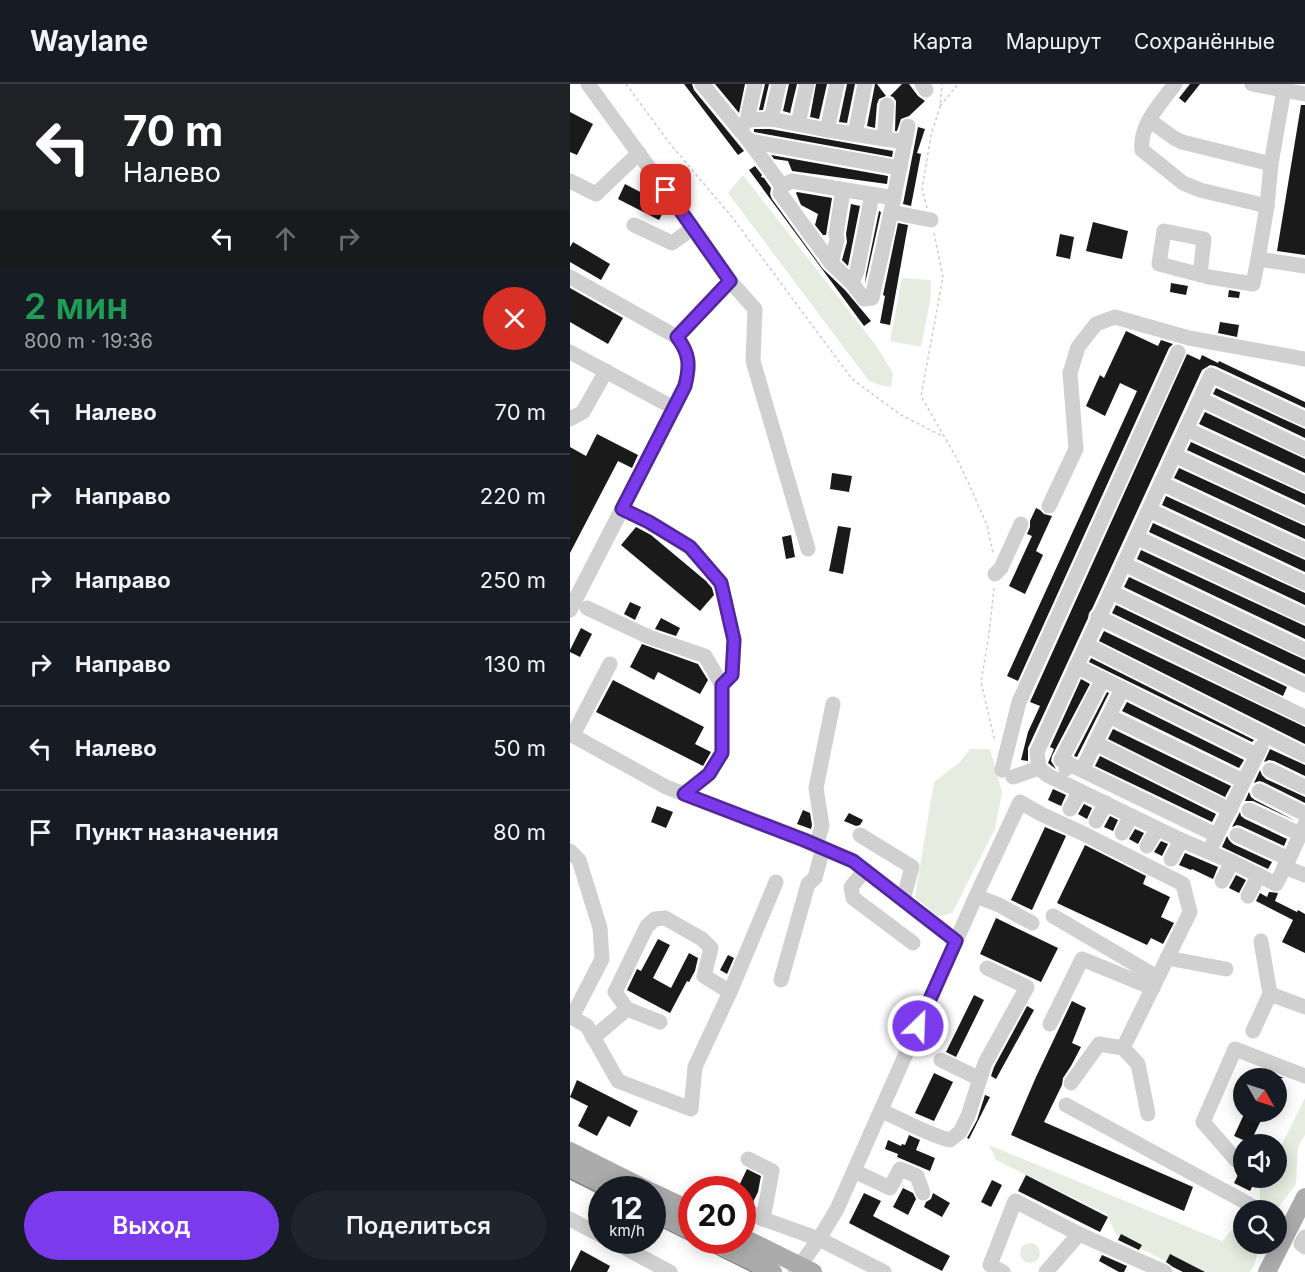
<!DOCTYPE html>
<html lang="ru">
<head>
<meta charset="utf-8">
<style>
  body { margin:0; font-family:Inter,sans-serif; background:#20242c; color:#f1f3f6; height:100vh; display:flex; flex-direction:column; font-size:22px; white-space:nowrap }
  * { box-sizing:border-box; margin:0 }
  p { font-size:20px; color:#9ea1a6 }
  .icon { flex:none; width:33px; height:33px; fill:none; stroke:currentColor; stroke-width:2; stroke-linecap:round; stroke-linejoin:round }
  .map { position:relative; flex:1; overflow:hidden }
  .sheet { display:flex; flex-direction:column; background:#171b24; width:570px }
  .sheet>* { flex:none }
  .hud { background:#202124; color:#fff; overflow:hidden }
  .needle { width:39px; rotate:129deg }
  .fabs { position:absolute; left:663px; top:984px; display:grid; gap:12px }
  .fabs a { display:grid; place-items:center; width:54px; height:54px; border-radius:50%; background:#171b24; box-shadow:0 3px 15px #0003; font-size:30px }
  .speed { position:absolute; left:18px; top:1092px; display:flex; gap:12px; font-size:30px; font-weight:700; text-align:center }
  .speed>* { display:grid; place-content:center; width:78px; height:78px; border-radius:50%; background:#171b24; box-shadow:0 3px 15px #0003; line-height:1 }
  .speed small { font-size:15px; font-weight:400 }
  .speed .limit { border:9px solid #d22; background:#fff; color:#111 }
  .pin { position:absolute; display:grid; place-items:center; width:51px; height:51px; color:#fff; margin:-26px; border-radius:12px; box-shadow:0 3px 9px #0006 }
  .me { position:absolute; width:66px; margin:-33px; rotate:24deg; stroke-linejoin:round; filter:drop-shadow(0 0 4px #0008) }
  .turn { display:flex; align-items:center; gap:21px; height:126px; padding:0 24px; font-size:27px }
  .turn .icon { width:78px; height:78px; stroke-width:2.5 }
  .turn b { display:block; font-size:42px; line-height:51px }
  .lanes { display:flex; align-items:center; height:57px; padding:0 24px; background:#0003; justify-content:center; gap:30px; direction:ltr }
  .lanes .off { opacity:.35 }
  .round { display:grid; place-items:center; flex:none; width:63px; height:63px; border-radius:32px; background:#20242c }
  .summary { display:flex; align-items:center; justify-content:space-between; height:102px; padding:0 24px }
  h1 { font-size:36px; font-weight:600; line-height:45px; color:#1e9e55 }
  .button { display:flex; gap:12px; margin-top:auto; padding:12px 24px }
  .button a { flex:1; height:69px; border-radius:36px; background:#7c3aed; color:#fff; font-size:24px; font-weight:600; line-height:69px; text-align:center }
  .button a+a { background:#20242c; color:#f1f3f6 }
  ul { padding:0; list-style:none }
  li { display:flex; align-items:center; gap:18px; height:84px; padding:0 24px; border-top:2px solid #363941 }
  li div { flex:1 }
  li b { display:block; font-size:22px }
  li em { font-style:normal }
  header { display:flex; align-items:center; gap:36px; box-sizing:border-box; height:84px; padding:0 30px; background:#171b24; border-bottom:2px solid #363941 }
  header strong { font-size:28px }
  nav { display:flex; gap:33px; margin-inline-start:auto; font-size:21px }
  main { display:flex; flex:1; min-height:0 }
  .map>svg:first-child { display:block }
  .green { fill:#e6ecdf }
  .building { fill:#1a1a1a }
  .lines { fill:none; stroke-linecap:round; stroke-linejoin:round }
  .path { stroke:#cdcdcd; stroke-width:1.5; stroke-dasharray:3 3; stroke-linecap:butt }
  .minor { stroke:#d0d0d0; stroke-width:15 }
  .major { stroke:#ababab; stroke-width:18 }
  .tram { stroke:#888; stroke-width:1.5 }
  .route-casing { stroke:#51269a; stroke-width:15 }
  .route { stroke:#7c3aed; stroke-width:10 }
</style>
</head>
<body>
<header>
<strong>Waylane</strong>
<nav><a>Карта</a><a>Маршрут</a><a>Сохранённые</a></nav>
</header>
<main>
<section class="sheet">
<div class="hud">
<div class="turn"><svg class="icon" aria-label="left" viewBox="0 0 24 24"><path d="M17 20v-9H6M10 6l-5 5 5 5"/></svg><div><b>70 m</b>Налево</div></div>
<div class="lanes"><svg class="icon" aria-label="left" viewBox="0 0 24 24"><path d="M17 20v-9H6M10 6l-5 5 5 5"/></svg><svg class="icon off" aria-label="ahead" viewBox="0 0 24 24"><path d="M12 20V5M6 11l6-6 6 6"/></svg><svg class="icon off" aria-label="right" viewBox="0 0 24 24"><path d="M7 20v-9h11M14 6l5 5-5 5"/></svg></div>
</div>
<div class="summary"><div><h1>2 мин</h1><p>800 m · 19:36</p></div><a class="round" style="background:#d93025;color:#fff"><svg class="icon" aria-label="close" viewBox="0 0 24 24"><path d="M6 6l12 12M18 6L6 18"/></svg></a></div>
<ul>
<li><svg class="icon" aria-label="left" viewBox="0 0 24 24"><path d="M17 20v-9H6M10 6l-5 5 5 5"/></svg><div><b>Налево</b></div><em>70 m</em></li>
<li><svg class="icon" aria-label="right" viewBox="0 0 24 24"><path d="M7 20v-9h11M14 6l5 5-5 5"/></svg><div><b>Направо</b></div><em>220 m</em></li>
<li><svg class="icon" aria-label="right" viewBox="0 0 24 24"><path d="M7 20v-9h11M14 6l5 5-5 5"/></svg><div><b>Направо</b></div><em>250 m</em></li>
<li><svg class="icon" aria-label="right" viewBox="0 0 24 24"><path d="M7 20v-9h11M14 6l5 5-5 5"/></svg><div><b>Направо</b></div><em>130 m</em></li>
<li><svg class="icon" aria-label="left" viewBox="0 0 24 24"><path d="M17 20v-9H6M10 6l-5 5 5 5"/></svg><div><b>Налево</b></div><em>50 m</em></li>
<li><svg class="icon" aria-label="arrive" viewBox="0 0 24 24"><path d="M6 21V4h12l-3 4 3 4H6"/></svg><div><b>Пункт назначения</b></div><em>80 m</em></li>
</ul>
<div class="button"><a>Выход</a><a>Поделиться</a></div>
</section>
<div class="map">
<svg width="735" height="1188" viewBox="0 0 735 1188">
  <rect width="100%" height="100%" fill="#fff"/>
  <g class="green">
    <polygon points="173,91 307,263 323,289 321,303 313,302 299,297 158,109"/>
    <polygon points="332,194 361,196 360,217 351,263 320,257"/>
    <polygon points="400,665 420,665 432,708 425,745 382,829 368,833 345,813 364,698 390,678"/>
    <polygon points="735,1014 735,1051 728,1063 726,1100 708,1124 690,1119 690,1102 695,1094 706,1094 707,1070"/>
    <polygon points="419,1061 652,1157 673,1134 674,1160 690,1160 684,1182 680,1188 617,1188 547,1152 537,1130 426,1076"/>
    <circle cx="460" cy="1169" r="10"/>
  </g>
  <g class="building">
    <polygon points="114,0 122,0 124,6 174,67 168,71"/>
    <polygon points="145,0 175,0 169,29"/>
    <polygon points="195,0 199,0 193,26 189,26"/>
    <polygon points="219,0 227,0 220,29 213,27"/>
    <polygon points="246,0 257,0 249,35 240,33"/>
    <polygon points="277,0 285,0 277,39 269,38"/>
    <polygon points="305,0 307,0 316,12 309,15 307,20 305,44 297,42"/>
    <polygon points="332,0 339,0 348,12 355,17 339,32 331,35 327,47 325,47 326,17 323,13 320,12"/>
    <polygon points="620,0 630,0 615,19 609,14"/>
    <polygon points="731,21 735,21 735,171 707,167"/>
    <polygon points="0,28 23,40 7,71 0,68"/>
    <polygon points="348,43 355,45 347,69 351,70 341,122 333,120"/>
    <polygon points="184,45 200,45 323,67 322,73 184,48"/>
    <polygon points="201,71 318,92 317,100 222,87 218,77 204,75"/>
    <polygon points="185,82 192,91 191,93 194,94 201,104 200,110 202,115 253,185 275,206 301,237 294,242 179,86"/>
    <polygon points="55,100 93,120 96,123 89,136 48,115"/>
    <polygon points="227,108 262,114 256,151 253,151 245,141 248,130 231,121 226,109"/>
    <polygon points="281,120 290,122 278,182 272,176 277,158 276,150"/>
    <polygon points="309,127 311,128 295,200 296,190"/>
    <polygon points="523,138 558,147 552,175 516,167"/>
    <polygon points="328,139 338,141 320,241 310,239 315,212 313,211"/>
    <polygon points="490,150 504,153 500,175 486,172"/>
    <polygon points="3,158 40,180 31,196 0,178 0,163"/>
    <polygon points="601,199 618,202 616,211 600,208"/>
    <polygon points="0,204 53,234 38,260 0,238"/>
    <polygon points="659,206 670,208 669,214 658,213"/>
    <polygon points="650,238 669,241 667,253 648,249"/>
    <polygon points="556,247 588,262 591,256 603,260 599,264 448,597 437,592 567,307 550,299 535,332 516,322 530,291 534,294"/>
    <polygon points="617,270 630,276 632,271 648,279 649,277 735,318 735,324 645,282 640,281 632,286 522,525 519,529 518,534 458,664 458,677 451,676 458,648 470,622 460,618"/>
    <polygon points="646,304 735,345 735,354 643,310"/>
    <polygon points="635,328 735,375 735,389 629,340"/>
    <polygon points="27,350 68,371 62,384 48,377 0,469 0,363 16,372"/>
    <polygon points="621,358 735,410 735,421 617,366"/>
    <polygon points="609,384 735,442 735,455 604,394"/>
    <polygon points="262,389 282,392 279,408 260,405"/>
    <polygon points="596,412 735,476 735,488 592,421"/>
    <polygon points="466,424 470,426 474,430 482,432 466,467 473,471 455,510 439,502 462,452 457,450 460,443 460,437"/>
    <polygon points="583,439 735,509 735,521 579,448"/>
    <polygon points="268,442 281,444 273,490 259,487"/>
    <polygon points="66,443 81,451 136,497 142,504 144,511 130,527 51,461"/>
    <polygon points="221,451 225,473 216,475 212,453"/>
    <polygon points="571,466 735,542 735,555 567,475"/>
    <polygon points="559,493 735,576 735,590 554,503"/>
    <polygon points="60,518 71,523 65,536 54,530"/>
    <polygon points="546,521 717,603 713,612 542,529"/>
    <polygon points="91,534 110,544 106,552 85,545"/>
    <polygon points="11,544 22,550 10,573 0,568 0,566"/>
    <polygon points="534,547 735,643 735,660 529,557"/>
    <polygon points="72,560 128,580 138,596 130,610 88,588 84,596 60,583"/>
    <polygon points="521,574 684,656 682,658 519,578"/>
    <polygon points="511,595 520,600 482,672 481,677 486,685 478,679 484,665 480,663"/>
    <polygon points="43,596 134,643 125,660 141,668 133,682 26,628"/>
    <polygon points="537,608 539,609 507,673 504,672"/>
    <polygon points="557,618 674,676 669,684 552,627"/>
    <polygon points="543,645 661,702 655,713 538,655"/>
    <polygon points="700,665 735,681 735,692 704,677 699,676 694,678"/>
    <polygon points="530,672 646,730 642,738 525,682"/>
    <polygon points="690,686 692,691 696,695 735,713 735,719 693,698 689,697 684,699"/>
    <polygon points="483,705 496,711 491,722 478,716"/>
    <polygon points="679,708 681,713 685,716 726,737 683,717 675,717"/>
    <polygon points="514,720 522,724 517,735 508,730"/>
    <polygon points="87,722 103,728 96,744 81,738"/>
    <polygon points="233,726 240,729 242,741 241,745 227,740"/>
    <polygon points="670,728 671,732 675,735 717,755 714,762 671,742 667,741 662,743"/>
    <polygon points="279,729 293,736 290,741 286,742 274,737"/>
    <polygon points="540,732 548,736 543,747 534,743"/>
    <polygon points="475,743 496,752 462,826 441,816"/>
    <polygon points="565,745 574,749 568,760 559,755"/>
    <polygon points="657,752 659,756 663,760 702,778 698,785 652,763"/>
    <polygon points="591,757 598,760 592,772 584,768"/>
    <polygon points="515,761 576,792 573,800 600,813 591,833 604,839 593,860 581,854 577,861 487,819"/>
    <polygon points="615,769 648,783 643,795 622,785 621,786 609,781"/>
    <polygon points="666,791 676,796 669,809 659,804"/>
    <polygon points="699,808 708,809 705,817 727,828 728,826 735,830 735,869 712,858 723,836 686,817 690,809 697,813"/>
    <polygon points="426,834 488,864 471,898 410,870"/>
    <polygon points="88,855 100,861 83,894 101,904 119,869 128,874 125,887 119,898 117,897 100,929 57,906 67,885 71,887"/>
    <polygon points="158,871 164,874 157,890 150,886"/>
    <polygon points="404,911 414,916 386,973 376,968"/>
    <polygon points="502,917 516,924 502,959 511,963 501,982 493,994 492,1001 474,1038 623,1103 614,1127 441,1051 466,993"/>
    <polygon points="457,922 464,926 426,995 421,992 424,983"/>
    <polygon points="695,987 714,994 691,994"/>
    <polygon points="364,989 383,998 364,1037 345,1029"/>
    <polygon points="7,996 68,1027 60,1043 38,1032 27,1052 8,1042 18,1022 0,1013"/>
    <polygon points="415,1011 420,1013 399,1055 397,1054 407,1036"/>
    <polygon points="675,1028 695,1028 680,1059 664,1052"/>
    <polygon points="339,1051 350,1056 346,1066 365,1074 360,1087 327,1073 328,1070 315,1065 318,1056 331,1062 332,1060 335,1061"/>
    <polygon points="177,1085 191,1092 188,1108 183,1118 172,1113 172,1106 167,1106"/>
    <polygon points="456,1091 538,1133 530,1148 448,1107"/>
    <polygon points="668,1091 684,1099 680,1107 664,1099"/>
    <polygon points="422,1096 432,1101 421,1123 411,1118"/>
    <polygon points="333,1104 343,1109 346,1115 338,1131 323,1123"/>
    <polygon points="294,1109 311,1117 303,1132 380,1172 372,1187 279,1139"/>
    <polygon points="363,1109 380,1119 372,1133 354,1123 356,1118 361,1115"/>
    <polygon points="551,1150 572,1161 569,1166 548,1156"/>
    <polygon points="11,1166 40,1182 37,1188 0,1188"/>
    <polygon points="600,1170 635,1188 613,1188 603,1183 596,1178"/>
    <polygon points="532,1171 557,1182 554,1188 549,1188 529,1177"/>
  </g>
  <g class="lines">
    <g class="path">
      <polyline points="56,0 101,61 162,133 282,295 331,331 372,352"/>
      <polyline points="370,22 388,0"/>
      <polyline points="357,124 352,105 361,51 370,23 372,0"/>
      <polyline points="364,149 373,193 351,312 386,373 398,398 417,441 423,469"/>
      <polyline points="424,504 419,550 411,598 425,658"/>
    </g>
    <g class="minor">
      <polyline points="18,0 123,144 160,197 185,225 183,277 238,465"/>
      <polyline points="132,0 179,57 212,102"/>
      <polyline points="352,0 356,6"/>
      <path d="M 605,0 C 591,19 569,41 572,66 L 613,99 L 630,106 L 697,122 L 688,175 L 735,182"/>
      <polyline points="682,0 735,10"/>
      <polyline points="201,35 209,0"/>
      <polyline points="177,36 201,35 257,46 335,58"/>
      <polyline points="579,36 604,54 612,58 701,80 715,0"/>
      <polyline points="228,40 237,0"/>
      <polyline points="171,44 177,36 185,0"/>
      <polyline points="257,46 267,0"/>
      <polyline points="285,50 295,0"/>
      <polyline points="314,55 317,21"/>
      <polyline points="179,57 330,84"/>
      <polyline points="0,97 26,110 69,69"/>
      <path d="M 324,114 L 222,97 L 212,102 L 210,109 L 261,179 L 282,199 L 294,215 L 302,214 L 321,128 C 327,99 332,71 338,42"/>
      <polyline points="697,122 701,80"/>
      <polyline points="321,128 361,136"/>
      <polyline points="64,141 102,159 123,144"/>
      <polyline points="261,179 267,156 266,150 273,106"/>
      <polyline points="630,191 634,155 594,147 589,180 639,193 683,200 688,175"/>
      <path d="M 0,193 L 107,253 C 127,279 117,298 104,324 L 0,526"/>
      <polyline points="282,199 287,187 302,111"/>
      <polyline points="107,253 160,197"/>
      <polyline points="0,268 104,324"/>
      <polyline points="630,315 735,365"/>
      <polyline points="0,335 13,328 36,287"/>
      <polyline points="735,335 641,291 467,668 469,684 477,691 611,756 662,778 706,800 719,775 735,740"/>
      <polyline points="616,345 735,400"/>
      <polyline points="604,371 735,432"/>
      <polyline points="591,399 735,466"/>
      <polyline points="479,422 506,365 500,289 508,263 526,240 545,233 619,254 735,275"/>
      <polyline points="52,425 79,438 120,463 151,499 164,556 162,591 152,601"/>
      <polyline points="579,426 735,499"/>
      <polyline points="566,453 735,532"/>
      <polyline points="554,480 735,566"/>
      <polyline points="425,490 431,484 451,440"/>
      <polyline points="541,508 735,601"/>
      <polyline points="17,524 79,553 135,572 152,601 152,669 139,690 114,710"/>
      <polyline points="528,533 735,633"/>
      <polyline points="516,561 735,671"/>
      <polyline points="506,582 686,671"/>
      <polyline points="539,632 673,697"/>
      <polyline points="0,650 96,703 234,756 283,777 386,857"/>
      <polyline points="3,651 40,580"/>
      <polyline points="525,659 660,726"/>
      <polyline points="499,680 646,751"/>
      <polyline points="496,685 499,680 491,676 533,595"/>
      <polyline points="432,686 449,618 608,268"/>
      <polyline points="512,686 552,605"/>
      <polyline points="700,686 735,703"/>
      <polyline points="443,693 469,684"/>
      <polyline points="689,707 735,730"/>
      <polyline points="500,725 510,707"/>
      <polyline points="679,726 730,750"/>
      <polyline points="526,737 536,719"/>
      <polyline points="552,749 561,732"/>
      <polyline points="290,751 342,783 333,816"/>
      <polyline points="667,751 719,775"/>
      <polyline points="643,759 691,663"/>
      <polyline points="246,761 252,742 246,704 263,620"/>
      <polyline points="577,762 587,745"/>
      <polyline points="0,767 9,776 30,844 32,875 2,933"/>
      <polyline points="601,775 611,756"/>
      <polyline points="714,783 735,791"/>
      <polyline points="295,786 281,803 283,814 343,859"/>
      <polyline points="652,797 662,778"/>
      <polyline points="406,812 429,821 462,839"/>
      <polyline points="678,812 689,791"/>
      <polyline points="483,832 587,893"/>
      <polyline points="597,874 656,885"/>
      <polyline points="211,896 238,800 245,794 253,764"/>
      <polyline points="700,910 735,923"/>
      <polyline points="0,932 17,942 48,997 121,1025 125,983 160,908 206,798"/>
      <polyline points="90,938 57,925 45,908 77,842 85,835 95,834 132,855 141,864 134,892 160,908"/>
      <polyline points="480,940 512,875 583,904"/>
      <polyline points="683,947 700,910 691,857"/>
      <polyline points="23,954 57,925"/>
      <polyline points="371,976 410,995"/>
      <polyline points="501,999 529,960 553,964 568,980 578,1030"/>
      <polyline points="496,1021 677,1119 688,1126"/>
      <path d="M 311,1027 C 334,1036 356,1050 380,1056 L 390,1048 L 398,1032 L 415,979 L 457,903 L 417,884"/>
      <polyline points="178,1075 202,1087 193,1135 249,1155 314,1188"/>
      <polyline points="666,1076 633,1038 665,965 735,992"/>
      <polyline points="284,1087 320,1104 330,1085 347,1092 353,1109"/>
      <polyline points="172,1124 193,1135"/>
      <polyline points="0,1135 32,1152"/>
      <polyline points="735,1153 731,1160 735,1163"/>
      <polyline points="40,1156 100,1188"/>
      <polyline points="225,1188 249,1155 267,1125 406,812 450,718 471,730 512,749 613,800 620,828 553,964"/>
      <polyline points="433,1188 420,1181 445,1117 509,1150 595,1188"/>
      <polyline points="476,1188 509,1150"/>
    </g>
    <g class="major">
      <polyline points="0,1067 78,1106"/>
      <polyline points="0,1086 40,1106"/>
      <polyline points="82,1108 122,1127"/>
      <polyline points="82,1127 122,1147"/>
      <polyline points="172,1153 243,1188"/>
      <polyline points="141,1156 203,1188"/>
      <polyline points="697,1188 735,1113"/>
    </g>
    <g class="tram">
      <polyline points="0,1095 32,1111"/>
      <polyline points="82,1138 182,1188"/>
    </g>
  </g>
  <g class="lines">
    <g class="route-casing">
      <path id="route" d="M 96,106 L 160,197 L 107,253 C 120,270 120,281 115,302 L 52,425 L 79,438 L 120,463 L 151,499 L 164,556 L 162,591 L 152,601 L 152,669 L 139,690 L 114,710 L 234,756 L 283,777 L 386,857 L 348,942"/>
    </g>
    <use href="#route" class="route"/>
  </g>
</svg>
<div class="fabs">
<a><svg class="needle" viewBox="-14 -14 28 28"><path d="M0-13l5 13h-10z" fill="#e53935"/><path d="M0 13l5-13h-10z" fill="#9ea1a6"/></svg></a>
<a><svg class="icon" aria-label="sound" viewBox="0 0 24 24"><path d="M4 9h4l5-4v14l-5-4H4zM17 9q2 3 0 6"/></svg></a>
<a><svg class="icon" aria-label="search" viewBox="0 0 24 24"><circle cx="10" cy="10" r="6"/><path d="M15 15l6 6"/></svg></a>
</div>
<div class="speed"><div>12<small>km/h</small></div><div class="limit">20</div></div>
<div class="pin" style="left:96px;top:106px;background:#d93025"><svg class="icon" aria-label="arrive" viewBox="0 0 24 24"><path d="M6 21V4h12l-3 4 3 4H6"/></svg></div>
<svg class="me" style="left:348px;top:942px" viewBox="-20 -20 40 40"><circle r="17" fill="#7c3aed" stroke="#fff" stroke-width="3"/><path d="M0-11L8 9 0 5-8 9z" fill="#fff"/></svg>
</div>
</main>
</body>
</html>
